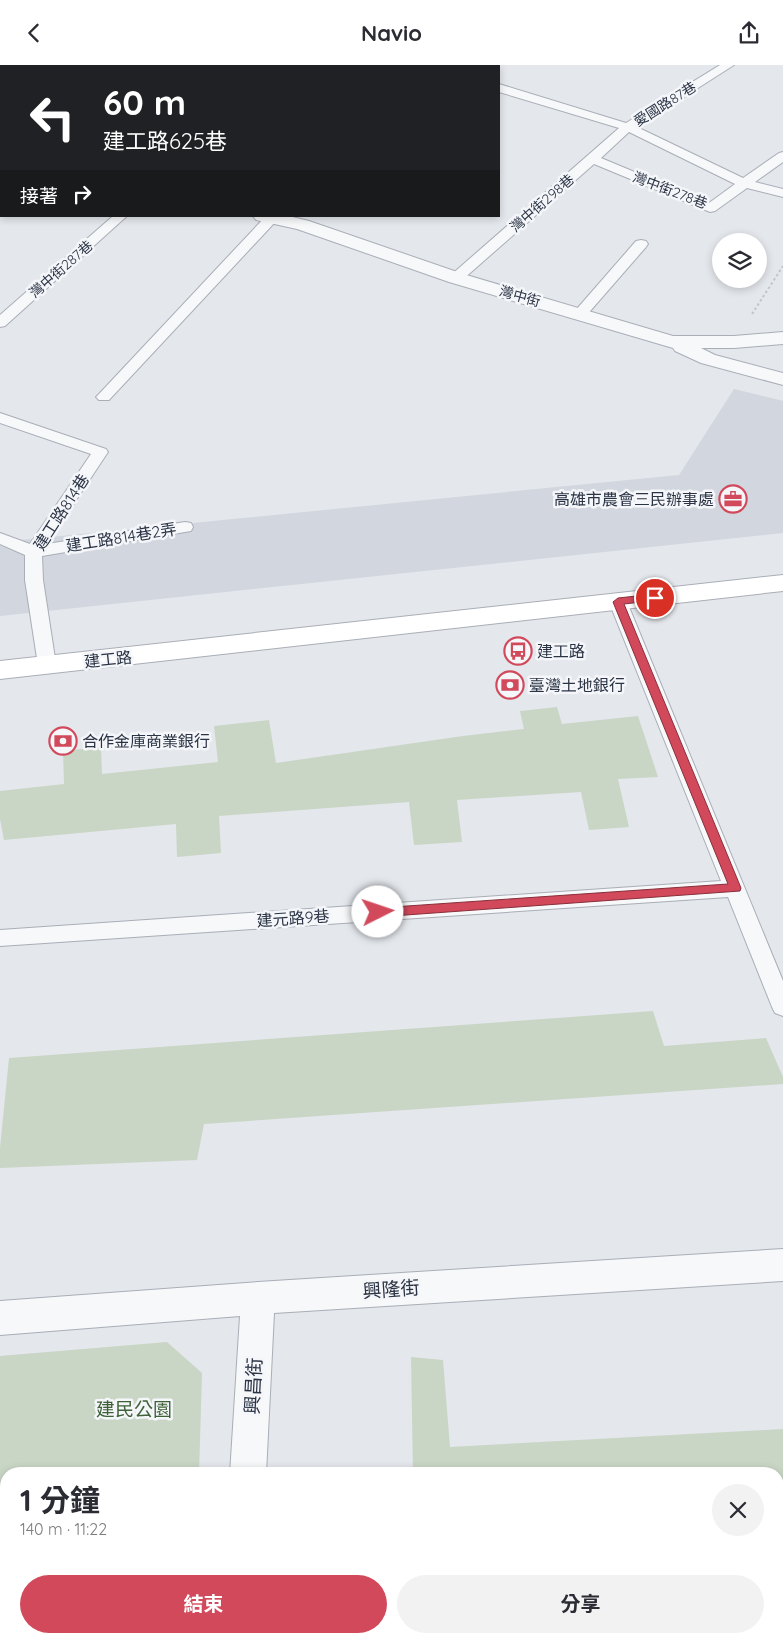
<!DOCTYPE html>
<html lang="zh-TW">
<head>
<meta charset="utf-8">
<style>
  body { margin:0; font-family:Quicksand,"Noto Sans TC",sans-serif; background:#f2f2f3; color:#2b2b33; height:100vh; display:flex; flex-direction:column; font-size:19px; white-space:nowrap }
  * { box-sizing:border-box; margin:0 }
  p { font-size:16px; color:#7c7c81 }
  .icon { flex:none; width:28px; height:28px; fill:none; stroke:currentColor; stroke-width:2; stroke-linecap:round; stroke-linejoin:round }
  .map { position:relative; flex:1; overflow:hidden }
  .details { position:absolute; left:0px; top:1402px; width:784px; height:176px; display:flex; flex-direction:column; background:#fff; border-radius:20px 20px 0 0; box-shadow:0 2px 8px #0003 }
  .details>* { flex:none }
  .guide { position:absolute; left:0px; top:0px; width:500px; height:152px; box-shadow:0 2px 8px #0003; background:#202124; color:#fff; overflow:hidden }
  .fabs { position:absolute; left:712px; top:168px; display:grid; gap:10px }
  .fabs a { display:grid; place-items:center; width:55px; height:55px; border-radius:50%; background:#fff; box-shadow:0 2px 8px #0003; font-size:25px }
  .pin { position:absolute; display:grid; place-items:center; width:42px; height:42px; color:#fff; margin:-21px; border:2px solid #fff; border-radius:50%; box-shadow:0 1px 5px #0007 }
  .me { position:absolute; width:55px; margin:-28px; rotate:86deg; stroke-linejoin:round; filter:drop-shadow(0 0 4px #0008) }
  .turn { display:flex; align-items:center; gap:18px; height:105px; padding:0 20px; font-size:22px }
  .turn .icon { width:65px; height:65px; stroke-width:2.5 }
  .turn b { display:block; font-size:35px; line-height:42px }
  .then { display:flex; align-items:center; height:48px; padding:0 20px; background:#0003; gap:10px; font-size:19px }
  .round { display:grid; place-items:center; flex:none; width:52px; height:52px; border-radius:26px; background:#f2f2f3 }
  .headline { display:flex; align-items:center; justify-content:space-between; height:85px; padding:0 20px }
  h1 { font-size:30px; font-weight:700; line-height:38px }
  .action { display:flex; gap:10px; margin-top:auto; padding:10px 20px }
  .action a { flex:1; height:58px; border-radius:30px; background:#d1495b; color:#fff; font-size:20px; font-weight:700; line-height:58px; text-align:center }
  .action a+a { background:#f2f2f3; color:#2b2b33 }
  header { display:flex; justify-content:space-between; align-items:center; height:65px; padding:0 20px; background:#fff; font-size:22px; font-weight:700 }
  .map>svg:first-child { display:block }
  .built { fill:#d2d6de }
  .green { fill:#c9d6c5 }
  .lines { fill:none; stroke-linecap:round; stroke-linejoin:round }
  .lane-casing { stroke:#a9aeb7; stroke-width:2 }
  .street-casing { stroke:#a9aeb7; stroke-width:2 }
  .secondary-casing { stroke:#a9aeb7; stroke-width:2 }
  .path { stroke:#c2c5cb; stroke-width:2; stroke-dasharray:2.5 2.5; stroke-linecap:butt }
  .lane { fill:#f7f8fa; fill-rule:evenodd }
  .street { fill:#f7f8fa; fill-rule:evenodd }
  .secondary { fill:#fff; fill-rule:evenodd }
  .route { fill:#d1495b; stroke:#882f3b }
  .labels { text-anchor:middle; dominant-baseline:central; stroke-width:5; stroke-linejoin:round; paint-order:stroke }
  .far-street-label { font-size:14px; fill:#2b3445; stroke:#f4f6f9 }
  .poi-label { font-size:16px; fill:#2b3445; stroke:#f4f6f9; text-anchor:start }
  .street-label { font-size:16px; fill:#2b3445; stroke:#f4f6f9 }
  .near-street-label { font-size:19px; fill:#2b3445; stroke:#f4f6f9 }
  .near-park-label { font-size:19px; fill:#3f6138; stroke:#f4f6f9 }
</style>
</head>
<body>
<header><svg class="icon" aria-label="back" viewBox="0 0 24 24"><path d="M15 5l-7 7 7 7"/></svg>Navio<svg class="icon" aria-label="share" viewBox="0 0 24 24"><path d="M12 15V3M7 8l5-5 5 5M5 13v7h14v-7"/></svg></header>
<div class="map">
<svg width="783" height="1578" viewBox="0 0 783 1578">
  <rect width="100%" height="100%" fill="#e4e7ec"/>
  <polygon class="built" points="734,324 783,336 783,468 0,551 0,477 679,410"/>
  <g class="green">
    <polygon points="557,642 562,659 638,651 658,712 618,714 629,762 589,765 581,727 457,735 462,777 414,780 409,737 219,751 221,788 177,792 176,759 4,775 0,754 0,726 64,719 63,686 101,682 102,709 218,697 214,661 269,655 276,698 463,671 524,664 520,646"/>
    <polygon points="653,946 664,981 766,973 783,1012 783,1019 204,1059 197,1095 0,1103 0,1083 9,993"/>
    <polygon points="167,1277 202,1308 199,1409 6,1409 6,1572 194,1572 194,1578 0,1578 0,1291"/>
    <polygon points="411,1292 443,1295 450,1382 783,1364 783,1555 778,1557 778,1409 413,1409"/>
    <polygon points="416,1573 416,1572 706,1573 681,1578 416,1578"/>
  </g>
  <g class="lines">
    <g class="lane-casing">
      <g id="lane">
        <polygon points="35,0 49,0 50,1 36,1"/>
        <rect x="181" y="0" width="12" height="1"/>
        <polygon points="428,0 441,0 442,1 429,1"/>
        <path d="M 720,0 L 734,0 L 637,62 L 743,113 L 779,88 L 783,87 L 783,97 L 755,117 L 783,124 L 783,132 L 747,123 L 715,146 L 710,147 L 594,99 L 461,216 L 451,216 L 449,213 L 451,210 L 619,63 L 499,27 L 499,19 L 626,58 ZM 629,67 L 735,119 L 709,138 L 601,93 Z"/>
        <polygon points="113,151 127,151 5,261 0,262 0,250"/>
        <polygon points="266,151 276,151 278,154 109,335 99,335 96,332 99,329"/>
        <polygon points="641,175 646,176 648,179 646,182 585,252 575,252 573,249 575,246 636,176"/>
        <polygon points="0,348 106,384 108,387 47,479 185,457 191,458 193,462 191,466 185,467 42,491 43,515 56,600 53,604 47,606 41,604 38,600 25,515 25,490 0,479 0,468 30,479 91,389 0,358"/>
        <polygon points="618,531 624,533 627,537 783,916 783,951 775,948 772,942 728,832 0,881 0,865 721,816 609,537 612,533"/>
      </g>
    </g>
    <g class="street-casing">
      <g id="street">
        <rect x="0" y="77" width="1" height="10"/>
        <polygon points="253,151 288,151 309,156 463,209 673,271 734,271 783,267 783,279 734,283 701,283 715,290 783,308 783,320 701,298 675,286 673,283 449,217 297,164 256,155"/>
        <polygon points="783,1184 783,1216 274,1248 266,1409 230,1409 240,1251 0,1270 0,1236 258,1217"/>
        <rect x="220" y="1572" width="38" height="6"/>
      </g>
    </g>
    <g class="secondary-casing">
      <polygon id="secondary" points="783,510 783,526 0,614 0,596"/>
    </g>
    <g class="path">
      <polyline points="74,1 76,0"/>
      <polyline points="752,249 783,201"/>
    </g>
    <use href="#lane" class="lane"/>
    <use href="#street" class="street"/>
    <use href="#secondary" class="secondary"/>
  </g>
  <polygon class="route" points="655,529 660,533 658,535 624,539 741,823 740,826 378,852 374,851 372,847 374,844 378,843 728,819 613,537 618,533"/>
  <defs>
    <g id="office-ring" transform="scale(1.4375)"><circle r="9.5" fill="#f4f6f9" stroke="#d1495b" stroke-width="1.5"/><path d="M-6-3h4V-5.5h4V-3h4V5H-6ZM-1-4.5V-3h2v-1.5ZM-6 0V1H6V0Z" fill="#d1495b"/></g>
    <g id="bus-ring" transform="scale(1.4375)"><circle r="9.5" fill="#f4f6f9" stroke="#d1495b" stroke-width="1.5"/><path d="M-5-6H5V4H4V6H2V4H-2V6H-4V4H-5ZM-3.5-4V0h7V-4ZM-3.5 1.2v1.5H-2V1.2ZM2 1.2v1.5H3.5V1.2Z" fill="#d1495b"/></g>
    <g id="bank-ring" transform="scale(1.4375)"><circle r="9.5" fill="#f4f6f9" stroke="#d1495b" stroke-width="1.5"/><path d="M-6-4H6V4H-6ZM0-2.3a2.3 2.3 0 1 0 0 4.6a2.3 2.3 0 1 0 0-4.6Z" fill="#d1495b"/></g>
  </defs>
  <g fill-rule="evenodd">
    <use href="#office-ring" x="733" y="434"/>
    <use href="#bus-ring" x="518" y="586"/>
    <use href="#bank-ring" x="510" y="620"/>
    <use href="#bank-ring" x="63" y="676"/>
  </g>
  <g class="labels">
    <g class="far-street-label">
      <text transform="translate(665 39) rotate(-32)">愛國路87巷</text>
      <text transform="translate(670 125) rotate(21)">灣中街278巷</text>
      <text transform="translate(542 138) rotate(-41)">灣中街298巷</text>
      <text transform="translate(61 204) rotate(-41)">灣中街287巷</text>
      <text transform="translate(520 231) rotate(16)">灣中街</text>
    </g>
    <g class="poi-label">
      <text x="714" y="434" text-anchor="end">高雄市農會三民辦事處</text>
      <text x="537" y="586">建工路</text>
      <text x="529" y="620">臺灣土地銀行</text>
      <text x="82" y="676">合作金庫商業銀行</text>
    </g>
    <g class="street-label">
      <text transform="translate(61 447) rotate(-57)">建工路814巷</text>
      <text transform="translate(121 472) rotate(-9)">建工路814巷2弄</text>
      <text transform="translate(108 594) rotate(-6)">建工路</text>
      <text transform="translate(293 853) rotate(-4)">建元路9巷</text>
    </g>
    <g class="near-street-label">
      <text transform="translate(391 1224) rotate(-4)">興隆街</text>
      <text transform="translate(253 1321) rotate(-87)">興昌街</text>
    </g>
    <g class="near-park-label">
      <text x="134" y="1344">建民公園</text>
    </g>
  </g>
</svg>
<div class="fabs">
<a><svg class="icon" aria-label="layers" viewBox="0 0 24 24"><path d="M12 4l9 5-9 5-9-5zM3 14l9 5 9-5"/></svg></a>
</div>
<div class="pin" style="left:655px;top:533px;background:#d93025"><svg class="icon" aria-label="arrive" viewBox="0 0 24 24"><path d="M6 21V4h12l-3 4 3 4H6"/></svg></div>
<svg class="me" style="left:378px;top:847px" viewBox="-20 -20 40 40"><circle r="19" fill="#fff"/><path d="M0-13L10 11 0 6-10 11z" fill="#d1495b"/></svg>
<div class="guide">
<div class="turn"><svg class="icon" aria-label="left" viewBox="0 0 24 24"><path d="M17 20v-9H6M10 6l-5 5 5 5"/></svg><div><b>60 m</b>建工路625巷</div></div>
<div class="then">接著<svg class="icon" aria-label="right" viewBox="0 0 24 24"><path d="M7 20v-9h11M14 6l5 5-5 5"/></svg></div>
</div>
<section class="details">
<div class="headline"><div><h1>1 分鐘</h1><p>140 m · 11:22</p></div><a class="round"><svg class="icon" aria-label="close" viewBox="0 0 24 24"><path d="M6 6l12 12M18 6L6 18"/></svg></a></div>
<div class="action"><a>結束</a><a>分享</a></div>
</section>
</div>
</body>
</html>
